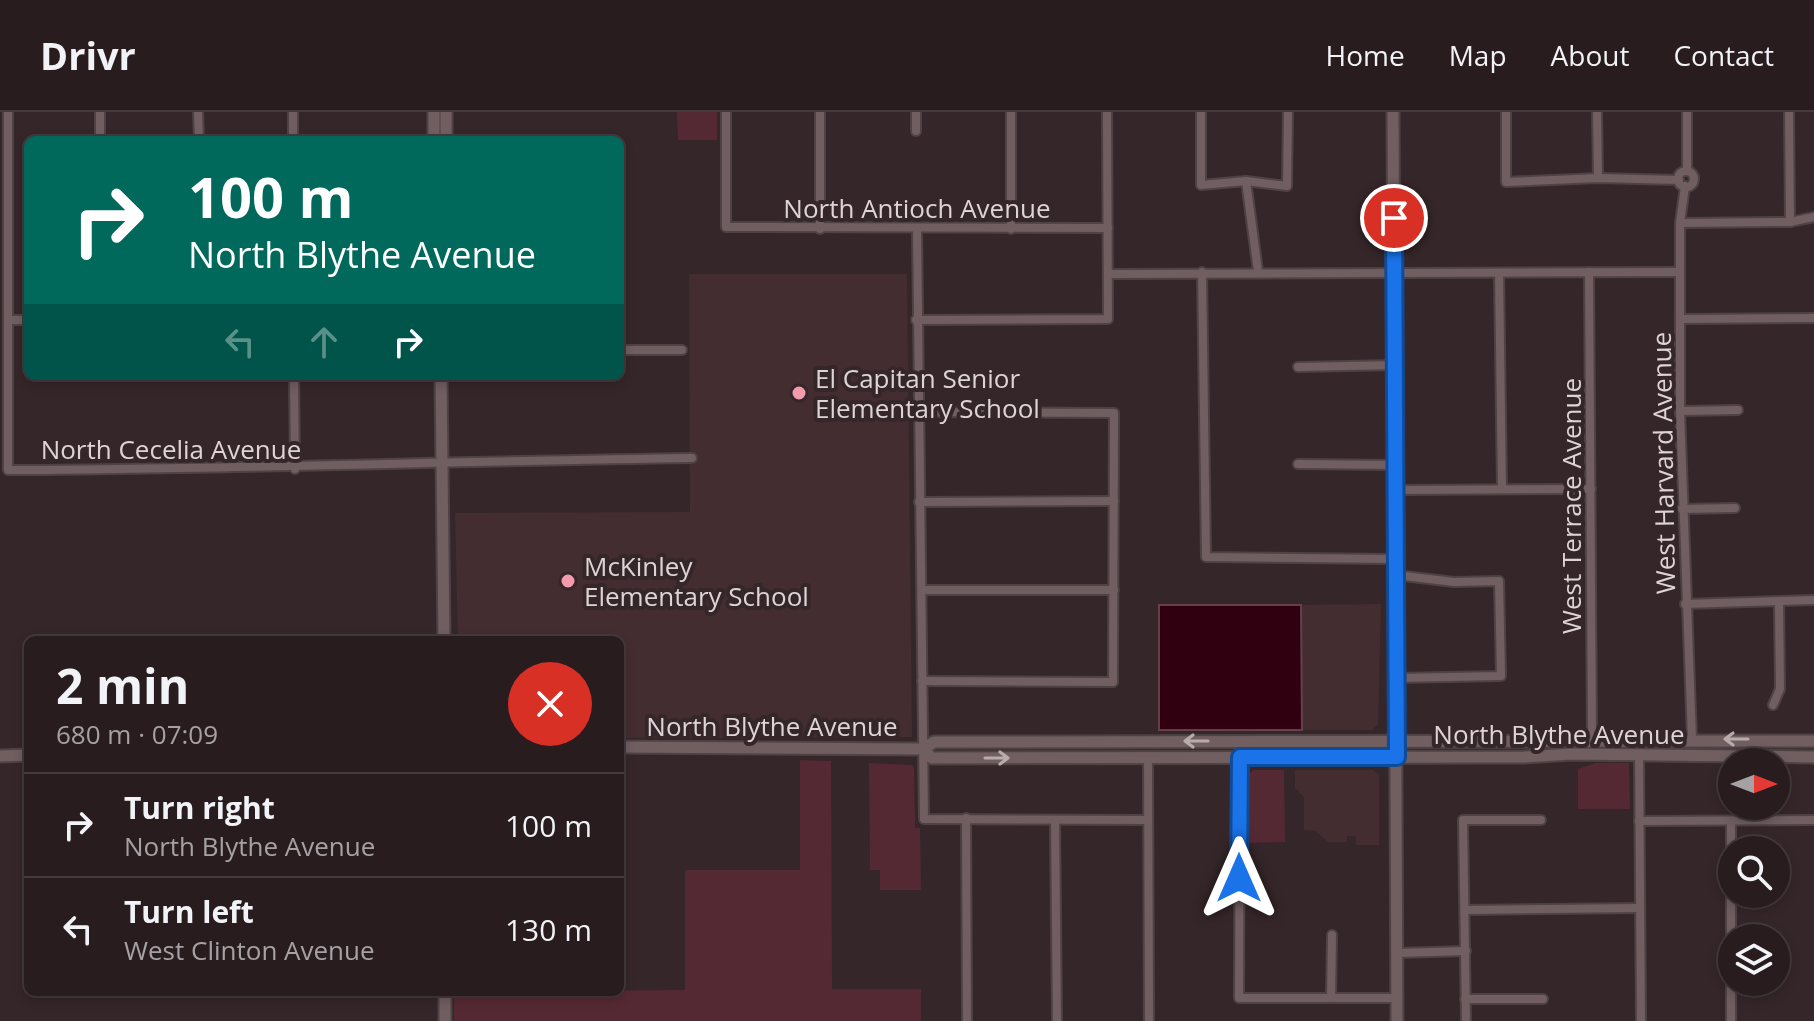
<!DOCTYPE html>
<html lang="en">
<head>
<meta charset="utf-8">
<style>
  body { margin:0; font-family:"Open Sans",sans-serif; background:#34292c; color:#f1f3f6; height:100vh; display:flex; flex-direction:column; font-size:30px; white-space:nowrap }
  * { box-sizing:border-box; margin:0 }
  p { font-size:26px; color:#a5a1a4 }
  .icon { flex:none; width:44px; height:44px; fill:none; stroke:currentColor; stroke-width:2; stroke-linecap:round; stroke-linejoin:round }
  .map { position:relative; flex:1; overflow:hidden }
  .details { position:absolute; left:24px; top:524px; width:600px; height:360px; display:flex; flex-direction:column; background:#281c1f; border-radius:12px; box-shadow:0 4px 12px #0003,0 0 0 2px #443a3d }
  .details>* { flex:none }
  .hud { position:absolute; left:24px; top:24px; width:600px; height:244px; border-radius:12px; box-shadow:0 4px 12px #0003,0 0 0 2px #443a3d; background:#00695c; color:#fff; overflow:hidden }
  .needle { width:52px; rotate:90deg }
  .tools { position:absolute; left:1718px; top:636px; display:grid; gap:16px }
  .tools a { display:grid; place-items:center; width:72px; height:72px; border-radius:50%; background:#281c1f; box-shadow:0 4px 12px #0003,0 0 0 2px #443a3d; font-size:40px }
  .pin { position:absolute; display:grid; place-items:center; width:68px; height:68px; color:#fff; margin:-34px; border:4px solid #fff; border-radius:50%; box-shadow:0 2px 8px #0007 }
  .me { position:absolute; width:88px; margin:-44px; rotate:0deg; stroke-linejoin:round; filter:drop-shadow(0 0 6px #0008) }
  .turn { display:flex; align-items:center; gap:28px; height:168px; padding:0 32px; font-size:36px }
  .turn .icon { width:104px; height:104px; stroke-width:2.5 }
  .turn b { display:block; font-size:56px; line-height:68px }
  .lanes { display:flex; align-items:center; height:76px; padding:0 32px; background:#0003; justify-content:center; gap:40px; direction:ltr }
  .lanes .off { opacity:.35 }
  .round { display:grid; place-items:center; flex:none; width:84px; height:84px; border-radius:42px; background:#34292c }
  .summary { display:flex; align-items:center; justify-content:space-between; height:136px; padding:0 32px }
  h1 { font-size:48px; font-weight:700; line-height:60px }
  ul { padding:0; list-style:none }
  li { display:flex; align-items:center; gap:24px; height:104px; padding:0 32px; border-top:2px solid #443a3d }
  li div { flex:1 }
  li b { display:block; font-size:30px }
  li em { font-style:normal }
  header { display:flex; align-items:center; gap:48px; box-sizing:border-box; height:112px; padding:0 40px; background:#281c1f; border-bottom:2px solid #443a3d }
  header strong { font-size:38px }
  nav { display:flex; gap:44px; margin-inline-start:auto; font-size:28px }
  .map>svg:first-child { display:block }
  .built { fill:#432d31 }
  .green { fill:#552933 }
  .water { fill:#310010; stroke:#65404b; stroke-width:2 }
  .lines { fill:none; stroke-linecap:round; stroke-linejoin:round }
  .street-casing { stroke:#4e4245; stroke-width:12 }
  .secondary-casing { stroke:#4e4245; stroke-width:15 }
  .street { stroke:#705e61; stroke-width:8 }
  .secondary { stroke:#705e61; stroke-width:11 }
  .oneway { stroke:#b8abac }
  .route-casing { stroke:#114b97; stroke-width:20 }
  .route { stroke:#1a73e8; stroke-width:14 }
  .poi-dot { fill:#f39aac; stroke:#352629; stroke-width:3 }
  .labels { text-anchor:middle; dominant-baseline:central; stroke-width:8; stroke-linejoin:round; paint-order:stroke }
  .street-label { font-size:26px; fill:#ded4d5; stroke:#352629 }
  .poi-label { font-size:26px; fill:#ded4d5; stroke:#352629; text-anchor:start }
</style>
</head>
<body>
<header>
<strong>Drivr</strong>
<nav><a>Home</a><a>Map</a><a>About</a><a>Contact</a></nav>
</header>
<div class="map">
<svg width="1814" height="909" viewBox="0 0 1814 909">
  <rect width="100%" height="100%" fill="#352629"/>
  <g class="built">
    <polygon points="689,162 907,162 912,625 620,626 620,528 458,528 455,401 690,400"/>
    <polygon points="1381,492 1378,612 1372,618 1302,618 1301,493"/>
    <polygon points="1295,658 1373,658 1379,663 1379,733 1356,733 1356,724 1347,724 1347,730 1328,730 1316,719 1304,718 1304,685 1295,676"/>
  </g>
  <g class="green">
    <polygon points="677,0 717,0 717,28 678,28"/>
    <polygon points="800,648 831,649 832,877 921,877 921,909 454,909 454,880 685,878 685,758 800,758"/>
    <polygon points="869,651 912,653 914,656 915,716 920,716 921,778 880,778 880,758 870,758"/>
    <polygon points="1596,651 1629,651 1630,697 1578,697 1578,657"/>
    <polygon points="1253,658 1284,658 1285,730 1248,731 1248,663"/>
  </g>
  <polygon class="water" points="1159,493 1301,493 1302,618 1159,618"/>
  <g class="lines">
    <g class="street-casing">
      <g id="street">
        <path d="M 8,0 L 8,358 C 236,357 464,349 692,346"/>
        <polyline points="100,0 100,28"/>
        <polyline points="198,0 199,28"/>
        <polyline points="293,0 293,28"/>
        <polyline points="726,0 726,115 1108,116"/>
        <polyline points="916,0 916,19"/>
        <polyline points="1201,0 1201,73 1246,69 1287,74 1288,0"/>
        <polyline points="1506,0 1506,70 1598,66 1679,68"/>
        <polyline points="1597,0 1598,66"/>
        <polyline points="1687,0 1687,59"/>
        <polyline points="1789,0 1790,110"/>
        <circle cx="1686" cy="67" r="8"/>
        <polyline points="1246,69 1258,159"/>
        <polyline points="1685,74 1680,111 1680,299 1692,627"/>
        <polyline points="1680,111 1790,110 1814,105"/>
        <polyline points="820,117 820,0"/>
        <polyline points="917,117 924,707 1148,708"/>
        <polyline points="1011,117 1011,0"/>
        <polyline points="1202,160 1206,445 1395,447"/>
        <polyline points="1589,160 1592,628"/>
        <polyline points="1499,161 1502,377"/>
        <polyline points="1109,162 1680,160"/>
        <polyline points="1680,207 1814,206"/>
        <polyline points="8,208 28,208"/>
        <polyline points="916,208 1108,207 1107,0"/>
        <polyline points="620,238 682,238"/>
        <polyline points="1298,255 1396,253"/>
        <polyline points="294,264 295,357"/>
        <polyline points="1680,299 1738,298"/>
        <polyline points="917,300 1114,301 1113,570 922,569"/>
        <polyline points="1298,352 1396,353"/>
        <polyline points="1397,378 1591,377"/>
        <polyline points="919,390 1114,389"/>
        <polyline points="1682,397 1735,396"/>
        <polyline points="1396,463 1454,470 1499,469 1501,564 1396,566"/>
        <polyline points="922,478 1114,478"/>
        <polyline points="1685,492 1814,488"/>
        <polyline points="1773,593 1780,577 1779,492"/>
        <polyline points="1639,642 1641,909"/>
        <polyline points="1148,645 1149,909"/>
        <polyline points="1240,645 1239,886 1398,886"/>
        <polyline points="966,706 967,909"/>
        <polyline points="1055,709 1057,909"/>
        <polyline points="1639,709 1814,708"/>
        <polyline points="1731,711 1731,909"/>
        <polyline points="1465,798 1640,796"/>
        <polyline points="1397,841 1466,839"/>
        <polyline points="1331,886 1332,823"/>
        <polyline points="1465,887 1543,887"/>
        <polyline points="1466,909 1463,708 1541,708"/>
      </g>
    </g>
    <g class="secondary-casing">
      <g id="secondary">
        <polyline points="434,0 434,28"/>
        <polyline points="446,0 446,28"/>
        <polyline points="1393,0 1397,909"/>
        <polyline points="441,264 444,528"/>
        <polyline points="620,635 923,637 934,630 1814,629"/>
        <polyline points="923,637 932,646 1524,645 1572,642 1814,645"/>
        <polyline points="0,644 28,643"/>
        <polyline points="445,909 445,880"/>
      </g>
    </g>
    <use href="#street" class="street"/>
    <use href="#secondary" class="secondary"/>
  </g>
  <defs><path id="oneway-shaft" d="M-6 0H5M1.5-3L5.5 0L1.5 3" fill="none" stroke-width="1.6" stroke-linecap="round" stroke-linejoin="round" transform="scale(2)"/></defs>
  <g class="oneway">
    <use href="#oneway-shaft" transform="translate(1736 627) rotate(-180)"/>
    <use href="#oneway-shaft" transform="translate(1196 629) rotate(180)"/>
    <use href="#oneway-shaft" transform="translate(997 646)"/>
  </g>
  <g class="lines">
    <g class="route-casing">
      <polyline id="route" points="1239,766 1240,645 1397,645 1394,106"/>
    </g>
    <use href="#route" class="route"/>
  </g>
  <g class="poi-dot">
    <circle cx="799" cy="281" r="8"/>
    <circle cx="568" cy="469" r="8"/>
  </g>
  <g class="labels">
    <g class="street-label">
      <text x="917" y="96">North Antioch Avenue</text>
      <text x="171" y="337">North Cecelia Avenue</text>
      <text transform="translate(1663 351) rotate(-91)">West Harvard Avenue</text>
      <text transform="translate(1571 394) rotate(-90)">West Terrace Avenue</text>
      <text x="772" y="614">North Blythe Avenue</text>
      <text x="1559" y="622">North Blythe Avenue</text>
    </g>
    <g class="poi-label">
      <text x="815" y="266">El Capitan Senior<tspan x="815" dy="30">Elementary School</tspan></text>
      <text x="584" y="454">McKinley<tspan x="584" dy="30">Elementary School</tspan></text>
    </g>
  </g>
</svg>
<div class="tools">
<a><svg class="needle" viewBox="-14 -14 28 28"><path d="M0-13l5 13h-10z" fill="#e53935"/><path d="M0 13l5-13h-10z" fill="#a5a1a4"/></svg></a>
<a><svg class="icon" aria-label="search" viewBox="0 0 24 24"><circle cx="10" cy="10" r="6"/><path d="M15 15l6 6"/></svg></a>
<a><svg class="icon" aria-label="layers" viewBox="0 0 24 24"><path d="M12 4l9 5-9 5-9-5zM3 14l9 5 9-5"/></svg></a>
</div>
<div class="pin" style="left:1394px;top:106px;background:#d93025"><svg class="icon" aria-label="arrive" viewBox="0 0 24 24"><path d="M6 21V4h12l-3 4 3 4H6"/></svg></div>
<svg class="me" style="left:1239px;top:766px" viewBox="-20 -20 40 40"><path d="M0-17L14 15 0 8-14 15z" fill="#1a73e8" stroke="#fff" stroke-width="4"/></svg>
<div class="hud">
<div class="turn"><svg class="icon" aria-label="right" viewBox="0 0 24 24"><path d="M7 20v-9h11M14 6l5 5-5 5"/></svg><div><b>100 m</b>North Blythe Avenue</div></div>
<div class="lanes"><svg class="icon off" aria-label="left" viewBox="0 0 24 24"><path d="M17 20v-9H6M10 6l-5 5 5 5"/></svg><svg class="icon off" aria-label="ahead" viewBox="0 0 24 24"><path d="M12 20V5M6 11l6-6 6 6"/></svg><svg class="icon" aria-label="right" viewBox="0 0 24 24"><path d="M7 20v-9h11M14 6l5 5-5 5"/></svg></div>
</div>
<section class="details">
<div class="summary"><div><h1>2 min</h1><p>680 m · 07:09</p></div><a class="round" style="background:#d93025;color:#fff"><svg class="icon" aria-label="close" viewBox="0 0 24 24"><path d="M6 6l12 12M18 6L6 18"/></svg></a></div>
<ul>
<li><svg class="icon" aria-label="right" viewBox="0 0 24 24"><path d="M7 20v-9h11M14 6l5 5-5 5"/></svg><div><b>Turn right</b><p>North Blythe Avenue</p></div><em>100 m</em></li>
<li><svg class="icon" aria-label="left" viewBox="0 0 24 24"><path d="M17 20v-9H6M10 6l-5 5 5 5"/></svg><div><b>Turn left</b><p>West Clinton Avenue</p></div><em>130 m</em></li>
</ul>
</section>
</div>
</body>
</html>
